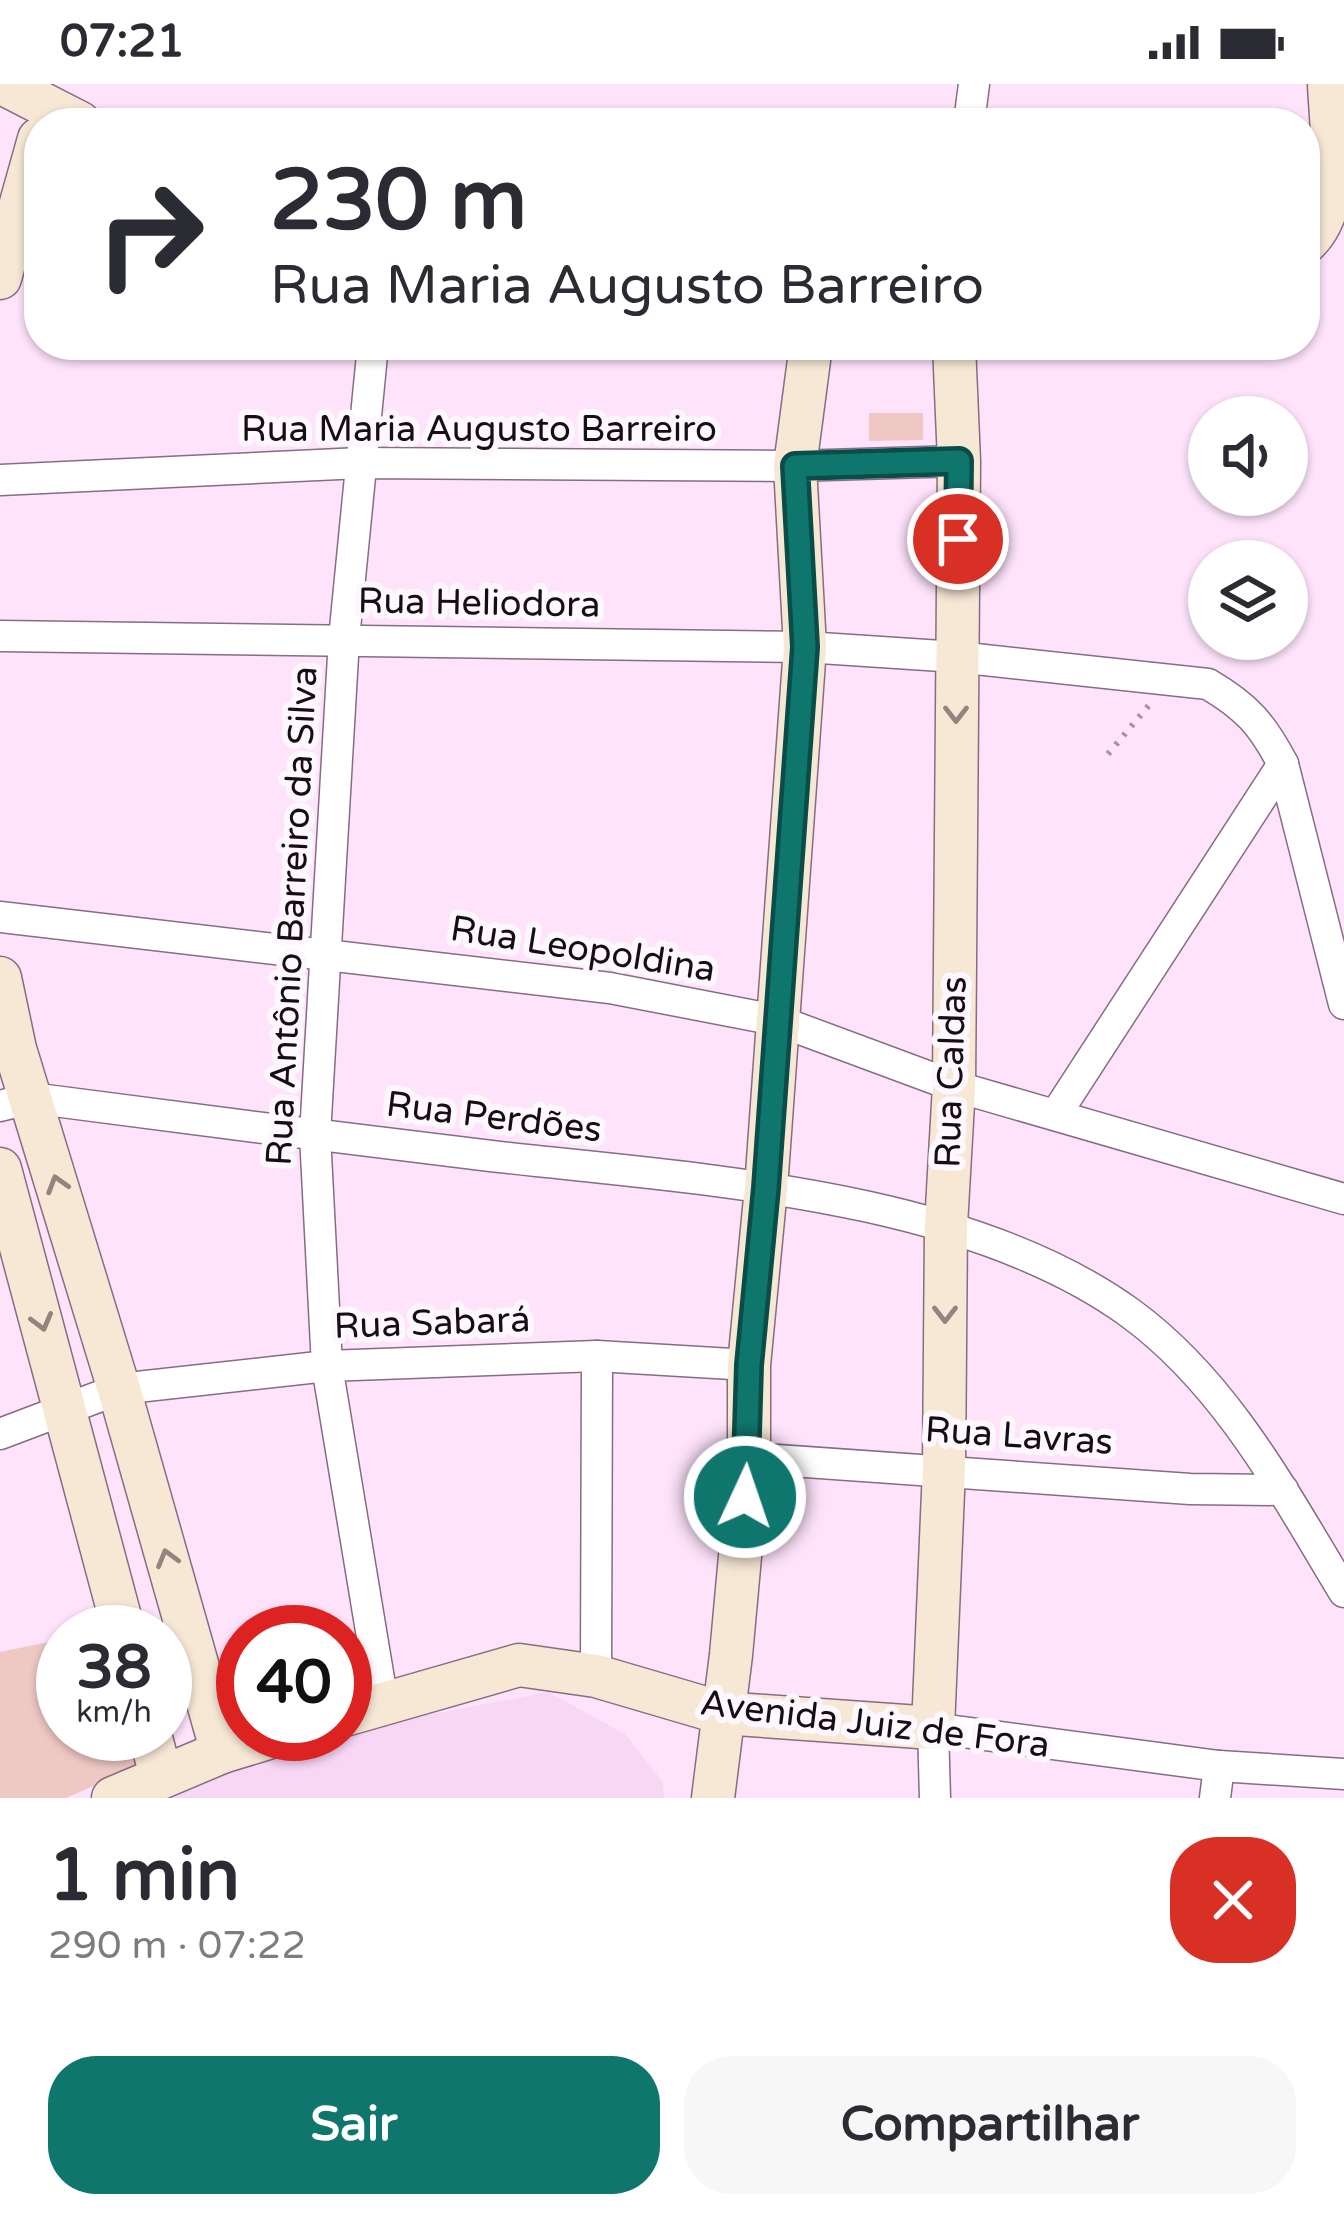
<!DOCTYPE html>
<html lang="pt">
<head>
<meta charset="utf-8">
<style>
  body { margin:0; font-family:"Varela Round",sans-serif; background:#f7f7f7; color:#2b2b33; height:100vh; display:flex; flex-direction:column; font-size:45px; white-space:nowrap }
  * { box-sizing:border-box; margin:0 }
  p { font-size:39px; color:#7c7c81 }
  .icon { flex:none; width:66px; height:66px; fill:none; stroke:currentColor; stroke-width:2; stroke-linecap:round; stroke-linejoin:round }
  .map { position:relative; height:1714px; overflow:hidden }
  .details { display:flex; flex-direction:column; background:#fff; flex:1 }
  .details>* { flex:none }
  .top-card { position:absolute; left:24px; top:24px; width:1296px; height:252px; border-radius:48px; box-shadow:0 3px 9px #0004; background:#fff; color:#2b2b33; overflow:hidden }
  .controls { position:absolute; left:1188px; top:312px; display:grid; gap:24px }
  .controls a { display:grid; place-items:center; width:120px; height:120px; border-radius:50%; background:#fff; box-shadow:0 3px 9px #0004; font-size:60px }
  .speed { position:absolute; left:36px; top:1521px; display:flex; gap:24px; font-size:60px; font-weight:700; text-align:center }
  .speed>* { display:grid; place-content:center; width:156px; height:156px; border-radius:50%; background:#fff; box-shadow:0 3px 9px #0004; line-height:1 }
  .speed small { font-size:30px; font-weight:400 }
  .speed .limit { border:18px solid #d22; background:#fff; color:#111 }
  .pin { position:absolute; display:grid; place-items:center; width:102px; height:102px; color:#fff; margin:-51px; border:6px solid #fff; border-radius:50%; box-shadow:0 3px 12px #0007 }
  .me { position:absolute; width:132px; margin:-66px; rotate:3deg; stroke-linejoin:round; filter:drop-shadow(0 0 9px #0008) }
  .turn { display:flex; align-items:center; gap:42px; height:252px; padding:0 48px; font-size:54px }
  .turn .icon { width:156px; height:156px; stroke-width:2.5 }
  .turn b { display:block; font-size:84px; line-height:102px }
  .round { display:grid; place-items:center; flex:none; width:126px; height:126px; border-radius:48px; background:#f7f7f7 }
  .overview { display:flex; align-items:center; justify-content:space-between; height:204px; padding:0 48px }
  h1 { font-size:72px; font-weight:800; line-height:90px }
  .primary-button { display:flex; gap:24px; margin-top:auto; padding:24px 48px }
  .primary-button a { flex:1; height:138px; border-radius:48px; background:#0f766e; color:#fff; font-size:48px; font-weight:800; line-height:138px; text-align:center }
  .primary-button a+a { background:#f7f7f7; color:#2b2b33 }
  .status { display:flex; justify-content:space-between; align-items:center; height:84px; padding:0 60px; background:#fff; direction:ltr }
  .status svg { height:33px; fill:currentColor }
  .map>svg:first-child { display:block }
  .built { fill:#f8d7f5 }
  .building { fill:#efc8c4 }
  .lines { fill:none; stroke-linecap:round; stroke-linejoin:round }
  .street-casing { stroke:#856d83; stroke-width:33 }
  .secondary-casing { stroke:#856d83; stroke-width:45 }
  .path { stroke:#a692a3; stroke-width:6; stroke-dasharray:3 9; stroke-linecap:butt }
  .street { stroke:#fff; stroke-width:30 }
  .secondary { stroke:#f7e8d6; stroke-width:42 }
  .oneway { stroke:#92857f }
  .route-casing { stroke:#0a4d48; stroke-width:30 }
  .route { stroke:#0f766e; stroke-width:21 }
  .labels { text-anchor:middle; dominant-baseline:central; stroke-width:12; stroke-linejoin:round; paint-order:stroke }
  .street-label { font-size:36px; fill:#160d15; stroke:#fdf8fd }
</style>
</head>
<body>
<div class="status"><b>07:21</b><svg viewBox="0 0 49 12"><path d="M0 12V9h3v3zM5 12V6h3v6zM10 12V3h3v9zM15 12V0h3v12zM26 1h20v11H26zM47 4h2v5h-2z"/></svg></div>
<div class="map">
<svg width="1344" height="1714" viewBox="0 0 1344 1714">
  <rect width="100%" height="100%" fill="#fee3fb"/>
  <polygon class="built" points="548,1608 625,1650 663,1698 664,1714 155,1714 218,1685 375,1641"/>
  <g class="building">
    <polygon points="869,329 923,329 923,356 869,357"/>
    <polygon points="63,1555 63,1650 135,1650 145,1679 66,1714 0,1714 0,1568"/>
  </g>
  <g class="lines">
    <g class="street-casing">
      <g id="street">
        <polyline points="969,39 974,0"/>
        <polyline points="373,261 344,555 315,1051 327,1282 383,1619"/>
        <polyline points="0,396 361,379 795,382 959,377"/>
        <path d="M 0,552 L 805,563 L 957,573 L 1208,600 C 1247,623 1262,640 1283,680 L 1344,920"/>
        <polyline points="0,833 610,904 776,936 954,1002 1344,1115"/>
        <path d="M 0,1022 L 31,1014 C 184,1034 338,1054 491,1072 C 692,1095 963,1108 1130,1229 C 1226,1299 1284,1409 1344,1508"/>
        <polyline points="1056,1030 1283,680"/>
        <polyline points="0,1350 119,1305 327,1282 597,1272 749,1281"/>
        <polyline points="749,1374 1190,1405 1283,1406"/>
        <polyline points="596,1592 597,1272"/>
        <polyline points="935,1714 933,1644 1219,1682 1344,1690"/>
        <polyline points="1215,1714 1219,1682"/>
      </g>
    </g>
    <g class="secondary-casing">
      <g id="secondary">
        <polyline points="4,0 80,39"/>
        <path d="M 1305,159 C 1344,124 1331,48 1329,0"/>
        <polyline points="0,194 39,55"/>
        <polyline points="0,894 15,965 119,1305 222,1668"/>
        <polyline points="0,1085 124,1548"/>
        <polyline points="345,1631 519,1581 596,1592 722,1629 933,1644 944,1385 946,1141 954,1002 959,377 954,261"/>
        <polyline points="150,1650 161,1692"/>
        <polyline points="113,1714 222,1668 281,1650"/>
        <polyline points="713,1714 731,1571 749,1374 749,1281 766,1104 805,563 795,382 811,261"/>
      </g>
    </g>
    <polyline class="path" points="1108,670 1150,620"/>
    <use href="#street" class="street"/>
    <use href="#secondary" class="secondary"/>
  </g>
  <defs><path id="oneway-chevron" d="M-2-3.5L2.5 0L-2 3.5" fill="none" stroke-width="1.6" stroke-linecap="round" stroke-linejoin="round" transform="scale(3)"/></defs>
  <g class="oneway">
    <use href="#oneway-chevron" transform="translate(956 630) rotate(90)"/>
    <use href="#oneway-chevron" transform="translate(57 1100) rotate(-107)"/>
    <use href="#oneway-chevron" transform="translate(945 1230) rotate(90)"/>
    <use href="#oneway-chevron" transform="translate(42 1238) rotate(75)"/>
    <use href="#oneway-chevron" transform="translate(167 1474) rotate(-106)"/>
  </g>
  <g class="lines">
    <g class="route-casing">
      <polyline id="route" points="745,1413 749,1281 766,1104 805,563 795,382 959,377 958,455"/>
    </g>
    <use href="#route" class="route"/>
  </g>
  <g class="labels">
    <g class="street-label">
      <text x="479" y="345">Rua Maria Augusto Barreiro</text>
      <text transform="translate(479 519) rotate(1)">Rua Heliodora</text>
      <text transform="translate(292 832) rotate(-87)">Rua Antônio Barreiro da Silva</text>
      <text transform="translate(583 865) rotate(9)">Rua Leopoldina</text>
      <text transform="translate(951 988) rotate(-88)">Rua Caldas</text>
      <text transform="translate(494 1033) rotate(7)">Rua Perdões</text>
      <text transform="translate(432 1239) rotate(-2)">Rua Sabará</text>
      <text transform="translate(1019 1352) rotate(4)">Rua Lavras</text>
      <text transform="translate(875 1640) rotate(7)">Avenida Juiz de Fora</text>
    </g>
  </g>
</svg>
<div class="controls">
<a><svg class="icon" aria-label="sound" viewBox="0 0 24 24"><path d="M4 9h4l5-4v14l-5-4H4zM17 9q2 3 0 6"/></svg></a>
<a><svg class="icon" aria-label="layers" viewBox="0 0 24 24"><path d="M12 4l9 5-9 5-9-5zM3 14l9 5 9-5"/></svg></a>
</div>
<div class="speed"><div>38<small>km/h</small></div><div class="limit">40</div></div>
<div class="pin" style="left:958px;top:455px;background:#d93025"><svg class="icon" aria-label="arrive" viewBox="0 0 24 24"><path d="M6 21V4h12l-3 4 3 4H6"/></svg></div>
<svg class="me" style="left:745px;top:1413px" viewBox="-20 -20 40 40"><circle r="17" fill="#0f766e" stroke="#fff" stroke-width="3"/><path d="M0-11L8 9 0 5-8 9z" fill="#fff"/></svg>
<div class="top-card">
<div class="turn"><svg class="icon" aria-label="right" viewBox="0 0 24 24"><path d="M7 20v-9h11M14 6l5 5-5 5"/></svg><div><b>230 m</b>Rua Maria Augusto Barreiro</div></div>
</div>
</div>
<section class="details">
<div class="overview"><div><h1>1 min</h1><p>290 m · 07:22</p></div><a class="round" style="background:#d93025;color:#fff"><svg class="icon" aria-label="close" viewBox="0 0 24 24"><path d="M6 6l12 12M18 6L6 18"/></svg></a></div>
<div class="primary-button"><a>Sair</a><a>Compartilhar</a></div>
</section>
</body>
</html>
